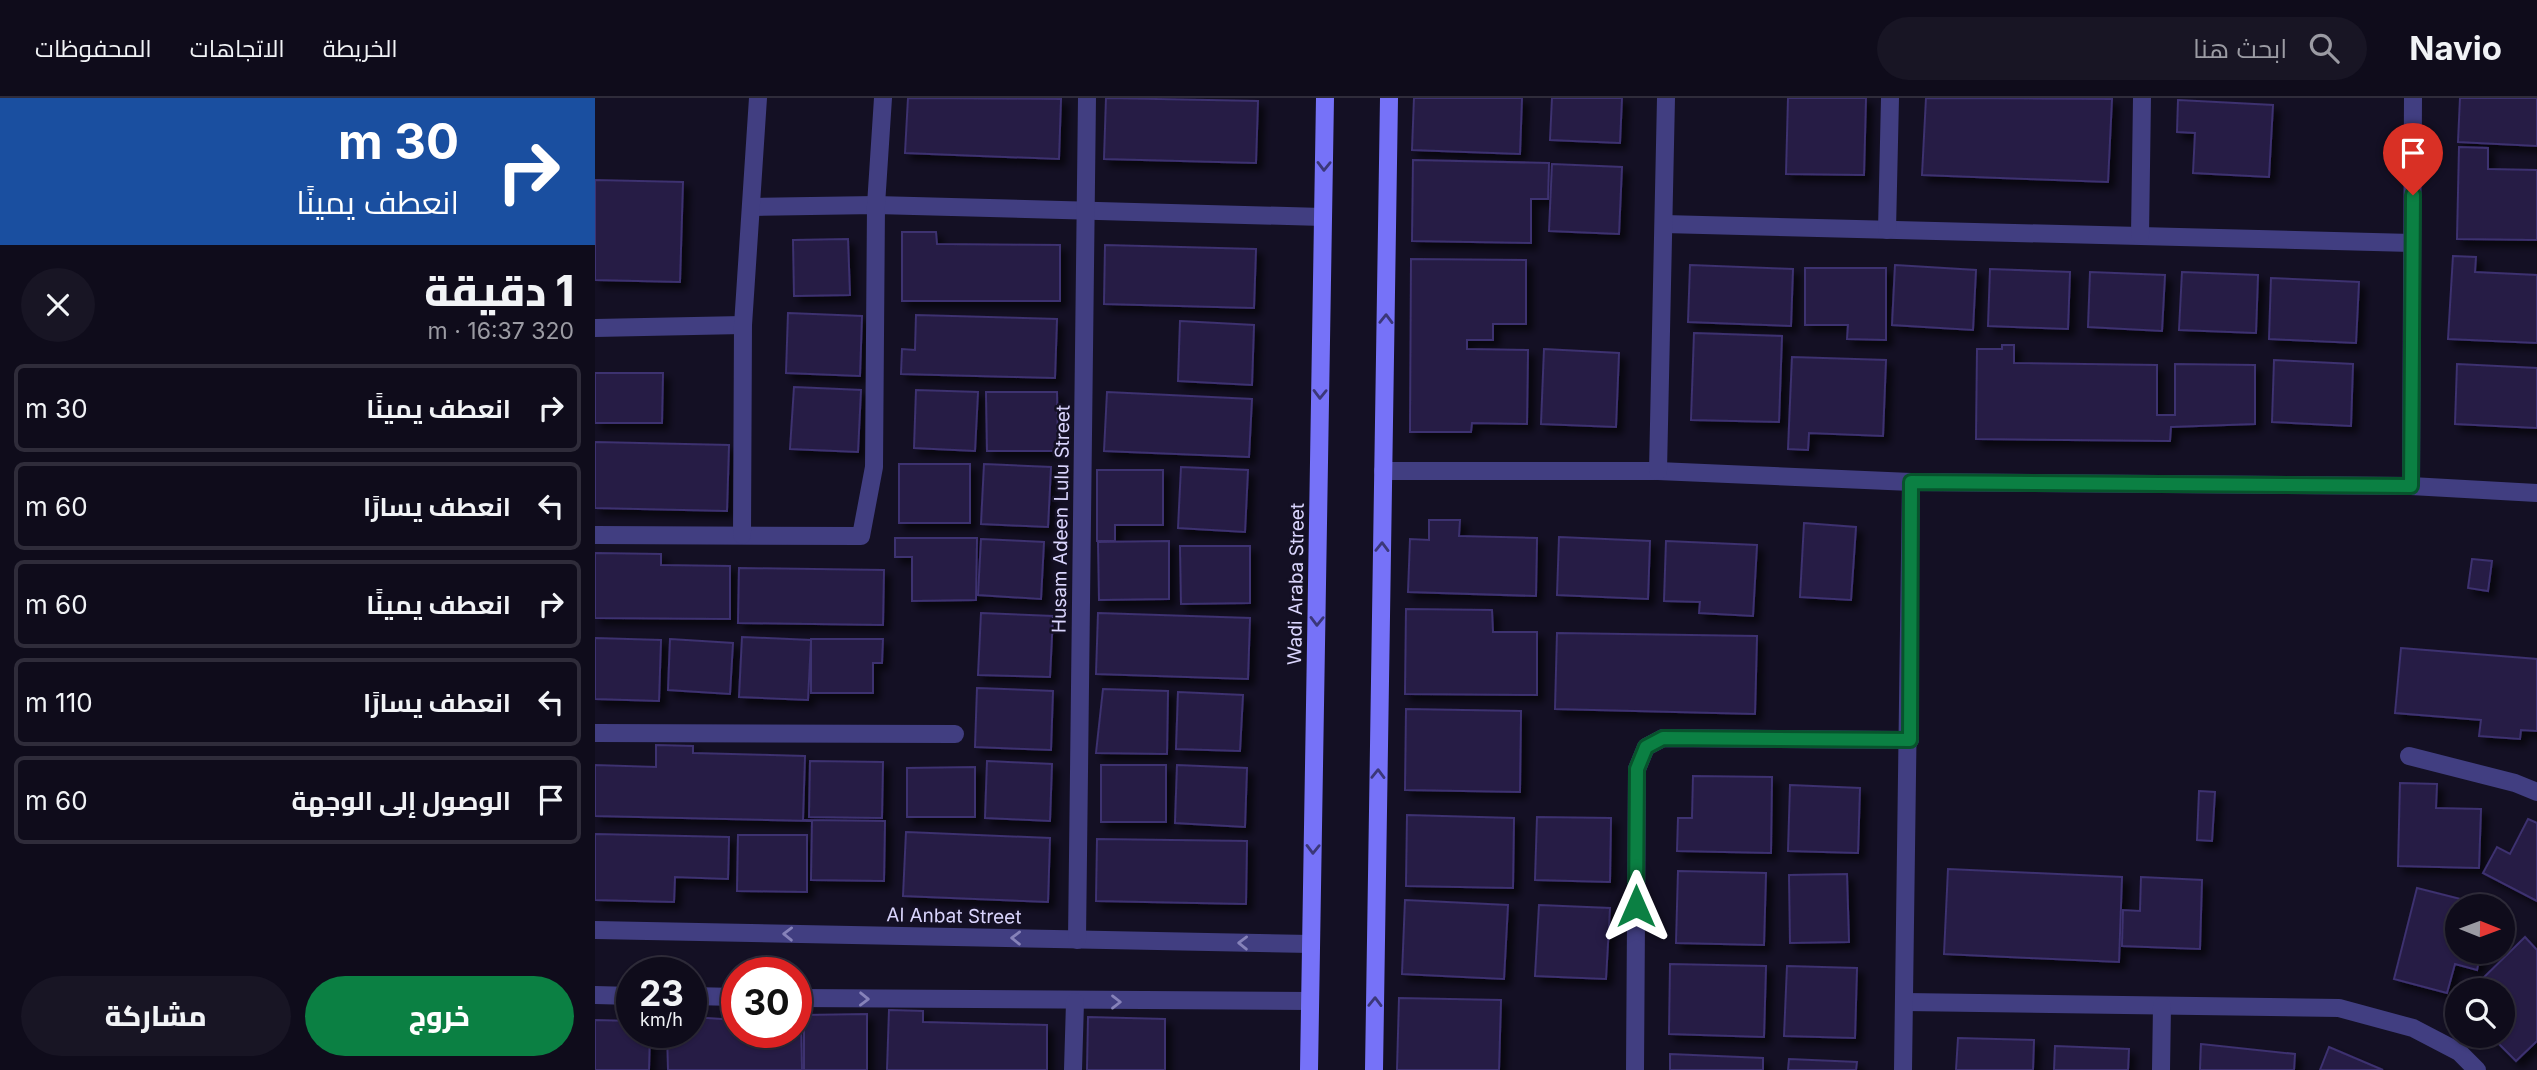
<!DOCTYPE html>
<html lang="ar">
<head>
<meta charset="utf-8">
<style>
  body { margin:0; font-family:Inter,Cairo,sans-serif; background:#181524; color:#f1f3f6; direction:rtl; height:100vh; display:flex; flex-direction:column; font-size:26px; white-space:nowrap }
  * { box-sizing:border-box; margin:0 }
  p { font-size:23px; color:#9b9ba3 }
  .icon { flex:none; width:38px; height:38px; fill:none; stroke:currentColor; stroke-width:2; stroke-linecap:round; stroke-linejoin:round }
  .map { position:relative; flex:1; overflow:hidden; direction:ltr }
  .panel { display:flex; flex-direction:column; background:#0f0c1b; width:595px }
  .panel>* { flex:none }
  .guide { background:#1a4fa0; color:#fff; overflow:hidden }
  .needle { width:46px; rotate:91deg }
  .fabs { position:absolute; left:1850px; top:796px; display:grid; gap:14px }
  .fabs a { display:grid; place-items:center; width:70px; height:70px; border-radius:50%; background:#0f0c1b; box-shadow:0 2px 5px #0004,0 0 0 2px #2f2c3a; font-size:35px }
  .speed { position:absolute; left:21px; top:859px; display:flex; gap:14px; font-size:35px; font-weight:700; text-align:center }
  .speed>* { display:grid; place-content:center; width:91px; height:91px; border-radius:50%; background:#0f0c1b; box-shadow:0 2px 5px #0004,0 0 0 2px #2f2c3a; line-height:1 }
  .speed small { font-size:18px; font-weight:400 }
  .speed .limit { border:10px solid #d22; background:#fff; color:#111 }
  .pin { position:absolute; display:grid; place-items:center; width:60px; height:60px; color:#fff; margin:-72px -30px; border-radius:50% 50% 50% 0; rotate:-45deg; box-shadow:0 0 7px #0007 }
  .pin .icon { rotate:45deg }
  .me { position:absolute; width:77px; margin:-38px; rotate:0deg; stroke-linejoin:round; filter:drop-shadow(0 0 5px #0008) }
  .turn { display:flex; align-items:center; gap:24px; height:147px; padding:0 21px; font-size:32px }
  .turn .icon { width:91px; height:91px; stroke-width:2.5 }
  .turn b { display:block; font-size:49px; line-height:60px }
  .round { display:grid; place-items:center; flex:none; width:74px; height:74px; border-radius:37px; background:#181524 }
  .overview { display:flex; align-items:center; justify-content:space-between; height:119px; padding:0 21px }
  h1 { font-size:42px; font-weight:800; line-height:52px }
  .cta { display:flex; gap:14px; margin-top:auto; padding:14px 21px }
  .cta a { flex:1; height:80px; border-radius:42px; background:#0b8043; color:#fff; font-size:28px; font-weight:800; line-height:80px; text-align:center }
  .cta a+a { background:#181524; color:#f1f3f6 }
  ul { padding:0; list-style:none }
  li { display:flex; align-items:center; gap:21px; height:88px; margin:0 14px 10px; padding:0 7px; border:4px solid #2f2c3a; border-radius:10px }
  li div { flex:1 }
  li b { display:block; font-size:26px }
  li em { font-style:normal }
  header { display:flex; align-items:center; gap:42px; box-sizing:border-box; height:98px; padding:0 35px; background:#0f0c1b; border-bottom:2px solid #2f2c3a }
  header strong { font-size:33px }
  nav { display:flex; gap:38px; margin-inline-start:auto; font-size:24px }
  .search { width:490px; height:63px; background:#181524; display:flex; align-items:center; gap:18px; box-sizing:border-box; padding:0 24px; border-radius:38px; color:#9b9ba3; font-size:26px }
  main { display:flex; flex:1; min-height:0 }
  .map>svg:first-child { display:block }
  .building { fill:#251d44; stroke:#3d306f; stroke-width:2; filter:url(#shadow) }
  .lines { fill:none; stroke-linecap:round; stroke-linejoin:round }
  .minor { stroke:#413e81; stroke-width:18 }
  .secondary { stroke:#7672f8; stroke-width:18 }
  .oneway { stroke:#3b3779 }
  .oneway2 { stroke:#8682b9 }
  .route-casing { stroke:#07532c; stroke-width:18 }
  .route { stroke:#0b8043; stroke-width:12 }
  .labels { text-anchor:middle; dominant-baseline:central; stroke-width:5; stroke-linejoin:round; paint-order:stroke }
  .street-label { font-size:19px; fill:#dad5fd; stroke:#141024 }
</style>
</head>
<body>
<header>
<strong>Navio</strong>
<div class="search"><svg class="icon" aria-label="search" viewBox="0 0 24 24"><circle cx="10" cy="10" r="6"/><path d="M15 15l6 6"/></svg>ابحث هنا</div>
<nav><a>الخريطة</a><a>الاتجاهات</a><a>المحفوظات</a></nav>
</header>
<main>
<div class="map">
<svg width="1942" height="972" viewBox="0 0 1942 972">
  <defs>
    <filter id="shadow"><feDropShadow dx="6" dy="6" stdDeviation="3.5" flood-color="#0009"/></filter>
  </defs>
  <rect width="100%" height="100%" fill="#141024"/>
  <g class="building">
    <polygon points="313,0 466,1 464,61 310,55"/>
    <polygon points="511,0 663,3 661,65 509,61"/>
    <polygon points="819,0 927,0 925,56 817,52"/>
    <polygon points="957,0 1027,0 1025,45 955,42"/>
    <polygon points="1193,0 1271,0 1269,77 1191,76"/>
    <polygon points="1331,0 1517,1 1513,84 1327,77"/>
    <polygon points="1865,0 1942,0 1942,48 1863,44"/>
    <polygon points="1583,2 1678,7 1674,79 1598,75 1600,35 1582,34"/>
    <polygon points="1864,49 1893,50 1893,71 1942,72 1942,142 1862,141"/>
    <polygon points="818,62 954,65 953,101 936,101 936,145 817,143"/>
    <polygon points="957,66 1027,69 1024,136 954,133"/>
    <polygon points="0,82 88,84 85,184 0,182"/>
    <polygon points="307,134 341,134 342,146 465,147 465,203 307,203"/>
    <polygon points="253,141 255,197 199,198 198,142"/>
    <polygon points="510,147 661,151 659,210 509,206"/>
    <polygon points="1858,158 1881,159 1880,174 1942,177 1942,245 1853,241"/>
    <polygon points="816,161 931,162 931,226 898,226 898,242 872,242 872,251 933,252 932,326 877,325 876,334 815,334"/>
    <polygon points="1095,167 1198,171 1196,228 1093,224"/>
    <polygon points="1300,167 1381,172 1378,232 1297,227"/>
    <polygon points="1210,170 1291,170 1291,242 1252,241 1253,227 1210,227"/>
    <polygon points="1395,171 1475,174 1473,231 1393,228"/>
    <polygon points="1495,174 1570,177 1567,233 1493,229"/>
    <polygon points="1587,174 1663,177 1661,235 1584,232"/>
    <polygon points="1676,180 1764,184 1761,245 1674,241"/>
    <polygon points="193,215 267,218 265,278 191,275"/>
    <polygon points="321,217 462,221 460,280 306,276 307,251 320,252"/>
    <polygon points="585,223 659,227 657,287 583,283"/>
    <polygon points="1099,235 1187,238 1184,324 1096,322"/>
    <polygon points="1407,247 1419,247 1419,265 1562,267 1562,317 1580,317 1580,266 1660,267 1660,326 1576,329 1575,343 1381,341 1382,251 1407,251"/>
    <polygon points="949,251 1024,255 1021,329 946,326"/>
    <polygon points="1197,259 1291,262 1288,338 1214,335 1213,352 1193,351"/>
    <polygon points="1679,262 1758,266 1756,328 1677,324"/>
    <polygon points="1862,266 1942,270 1942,330 1860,326"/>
    <polygon points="0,275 68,275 67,325 0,325"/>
    <polygon points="199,289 266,292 263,354 195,351"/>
    <polygon points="321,292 383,294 380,353 319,350"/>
    <polygon points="391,294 462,294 463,353 392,353"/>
    <polygon points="512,294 657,301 654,359 509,353"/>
    <polygon points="0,344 134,347 132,413 0,410"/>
    <rect x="304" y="366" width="71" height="59"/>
    <polygon points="389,366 456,369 453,429 386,426"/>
    <polygon points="586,369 653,372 650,434 583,430"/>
    <polygon points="502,372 568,372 568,427 520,427 520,443 502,443"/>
    <polygon points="834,422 865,422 864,438 942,440 941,498 813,494 815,441 834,442"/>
    <polygon points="1209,425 1261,429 1256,502 1205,499"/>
    <polygon points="964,439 1055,443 1053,501 962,497"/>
    <polygon points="300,440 382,440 381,502 317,503 317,459 300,459"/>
    <polygon points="386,441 449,444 446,501 383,497"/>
    <polygon points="574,443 574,501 504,502 503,444"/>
    <polygon points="1071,443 1162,447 1158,518 1104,515 1105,504 1069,503"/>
    <polygon points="585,448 655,448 655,505 586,506"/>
    <polygon points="0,455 66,456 66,467 135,468 135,521 0,520"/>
    <polygon points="1877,461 1897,463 1893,493 1873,490"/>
    <polygon points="144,470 289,472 288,527 143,525"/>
    <polygon points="811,511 897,512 898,534 942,534 942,597 810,596"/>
    <polygon points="386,515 458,518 455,579 383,577"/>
    <polygon points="503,515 655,520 653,581 501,576"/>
    <polygon points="962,535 1162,538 1160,616 960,611"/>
    <polygon points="147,539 216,542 213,602 144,599"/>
    <polygon points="0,540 66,542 64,603 0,601"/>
    <polygon points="75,541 138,545 135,596 73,592"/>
    <polygon points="216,541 288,541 287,565 278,565 278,595 216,595"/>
    <polygon points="1806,550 1942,561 1942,633 1926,632 1925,641 1884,638 1886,622 1800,615"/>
    <polygon points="382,590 458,593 456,652 380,649"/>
    <polygon points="508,591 573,593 572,656 501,655"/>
    <polygon points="583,594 648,597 645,653 581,651"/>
    <polygon points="811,611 926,613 925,694 810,692"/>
    <polygon points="61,647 98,648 98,655 210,658 208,722 290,723 289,783 216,782 217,723 0,718 0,667 61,669"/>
    <polygon points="215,663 288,664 287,720 214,719"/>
    <polygon points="392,663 457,666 455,723 390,720"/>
    <rect x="506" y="667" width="65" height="57"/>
    <polygon points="582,667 652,670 650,729 580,725"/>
    <polygon points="380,669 380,719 312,719 312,670"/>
    <polygon points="1098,678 1177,679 1176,755 1082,753 1083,720 1097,720"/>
    <polygon points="1805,685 1842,686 1841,710 1886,711 1884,770 1803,768"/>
    <polygon points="1195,687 1265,690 1263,755 1193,753"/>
    <polygon points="1604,693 1620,694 1617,743 1602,742"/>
    <polygon points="812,717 919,720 918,790 811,788"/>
    <polygon points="942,719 1016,720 1015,784 940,782"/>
    <polygon points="1933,721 1942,725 1942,803 1888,775 1902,749 1915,756"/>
    <polygon points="311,734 455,740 453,804 308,798"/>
    <polygon points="0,736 134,739 133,781 80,779 79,804 0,802"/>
    <polygon points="143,737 212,737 212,794 142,793"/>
    <polygon points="502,741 652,743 651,806 501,803"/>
    <polygon points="1353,771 1527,779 1524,864 1349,856"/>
    <polygon points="1083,773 1171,775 1169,847 1081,845"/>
    <polygon points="1252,776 1254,844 1195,845 1194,777"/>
    <polygon points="1546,779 1607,782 1605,851 1527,848 1528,812 1545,813"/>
    <polygon points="1822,790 1893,808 1862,808 1862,854 1886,854 1882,872 1860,866 1852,895 1799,881"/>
    <polygon points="810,802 913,807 909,881 807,876"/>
    <polygon points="944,807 1015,810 1011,881 940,878"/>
    <polygon points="1930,839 1942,852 1942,943 1921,963 1896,938 1908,938 1908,892 1876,892"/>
    <polygon points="1075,866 1171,868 1169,939 1074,936"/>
    <polygon points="1192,868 1262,870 1260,940 1189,938"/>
    <polygon points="804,900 906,902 904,972 802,972"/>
    <polygon points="294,912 328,913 328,924 452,927 452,972 292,972"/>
    <polygon points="272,916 272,972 209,972 209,917"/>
    <polygon points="96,919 142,922 142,934 201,934 201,921 206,921 207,972 73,972 72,934 96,934"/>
    <polygon points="493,919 570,921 570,972 492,972"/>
    <polygon points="0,922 37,923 37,934 55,934 54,972 0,972"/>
    <polygon points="1363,940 1439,942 1438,972 1361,972"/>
    <polygon points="1606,946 1700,956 1699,972 1605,972"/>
    <polygon points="1460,948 1534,951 1533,972 1459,972"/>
    <polygon points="1734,949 1788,972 1725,972"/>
    <polygon points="1075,956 1168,960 1168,972 1075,972"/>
    <polygon points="1194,961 1262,964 1261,972 1193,972"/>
  </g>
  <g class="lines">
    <g class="minor">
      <polyline points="157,109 281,107 728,119"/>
      <polyline points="1069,126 1817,145"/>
      <polyline points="1292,132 1295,0"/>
      <polyline points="1545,137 1547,0"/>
      <polyline points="0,230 148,227"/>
      <polyline points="788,373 1063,373 1316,384 1816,388 1942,395"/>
      <polyline points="1063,373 1071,0"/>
      <polyline points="1816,388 1818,0"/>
      <polyline points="0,437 266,438 279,369 281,107 288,0"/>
      <polyline points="147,437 148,227 163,0"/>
      <polyline points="0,635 360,636"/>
      <polyline points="1814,658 1920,685 1942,694"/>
      <polyline points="0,832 716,846"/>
      <polyline points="482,842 492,0"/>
      <polyline points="0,897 37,898"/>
      <polyline points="96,898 142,899"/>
      <polyline points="201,900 715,903"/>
      <polyline points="1310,904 1744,910 1818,930 1864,954 1882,972"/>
      <polyline points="478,972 480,904"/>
      <polyline points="1040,972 1042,671 1051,649 1068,640 1315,642"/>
      <polyline points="1308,972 1316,384"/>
      <polyline points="1566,972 1567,908"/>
    </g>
    <g class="secondary">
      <polyline points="714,972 730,0"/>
      <polyline points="779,972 794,0"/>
    </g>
  </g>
  <defs><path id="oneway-chevron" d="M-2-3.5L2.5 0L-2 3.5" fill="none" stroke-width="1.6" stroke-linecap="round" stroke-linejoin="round" transform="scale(1.75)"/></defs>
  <g class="oneway">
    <use href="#oneway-chevron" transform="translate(729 68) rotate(91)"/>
    <use href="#oneway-chevron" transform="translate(791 221) rotate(-89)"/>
    <use href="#oneway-chevron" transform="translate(725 296) rotate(91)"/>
    <use href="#oneway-chevron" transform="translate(787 449) rotate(-89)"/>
    <use href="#oneway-chevron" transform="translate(722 523) rotate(91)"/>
    <use href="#oneway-chevron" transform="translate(783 676) rotate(-89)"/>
    <use href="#oneway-chevron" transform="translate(718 751) rotate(91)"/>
    <use href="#oneway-chevron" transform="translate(780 904) rotate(-89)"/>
  </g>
  <g class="oneway2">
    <use href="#oneway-chevron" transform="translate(193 836) rotate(-179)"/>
    <use href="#oneway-chevron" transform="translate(421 840) rotate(-179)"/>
    <use href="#oneway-chevron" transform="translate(648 845) rotate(-179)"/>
    <use href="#oneway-chevron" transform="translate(269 901) rotate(1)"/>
    <use href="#oneway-chevron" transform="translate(521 904)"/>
  </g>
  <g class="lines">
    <g class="route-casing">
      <polyline id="route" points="1041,808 1042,671 1051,649 1068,640 1315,642 1316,384 1816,388 1818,97"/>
    </g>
    <use href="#route" class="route"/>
  </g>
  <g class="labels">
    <g class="street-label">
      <text transform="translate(466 421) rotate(-89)">Husam Adeen Lulu Street</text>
      <text transform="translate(701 486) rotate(-89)">Wadi Araba Street</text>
      <text transform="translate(359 818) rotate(1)">Al Anbat Street</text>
    </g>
  </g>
</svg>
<div class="fabs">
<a><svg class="needle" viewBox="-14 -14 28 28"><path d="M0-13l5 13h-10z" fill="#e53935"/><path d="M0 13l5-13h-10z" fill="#9b9ba3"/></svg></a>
<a><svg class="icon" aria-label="search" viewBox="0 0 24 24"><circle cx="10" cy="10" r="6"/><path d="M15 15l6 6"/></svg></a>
</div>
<div class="speed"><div>23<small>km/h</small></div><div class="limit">30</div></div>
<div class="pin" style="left:1818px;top:97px;background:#d93025"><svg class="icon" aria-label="arrive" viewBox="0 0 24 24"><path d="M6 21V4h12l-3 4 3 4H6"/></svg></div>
<svg class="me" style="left:1041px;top:808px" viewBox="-20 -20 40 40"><path d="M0-17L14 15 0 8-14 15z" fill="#0b8043" stroke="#fff" stroke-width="4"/></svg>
</div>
<section class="panel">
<div class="guide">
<div class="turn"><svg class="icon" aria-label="right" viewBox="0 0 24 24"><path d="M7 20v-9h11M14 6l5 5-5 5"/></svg><div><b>30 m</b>انعطف يمينًا</div></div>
</div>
<div class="overview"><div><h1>1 دقيقة</h1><p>320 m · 16:37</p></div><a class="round"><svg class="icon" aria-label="close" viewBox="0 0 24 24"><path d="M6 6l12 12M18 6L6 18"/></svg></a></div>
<ul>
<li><svg class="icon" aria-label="right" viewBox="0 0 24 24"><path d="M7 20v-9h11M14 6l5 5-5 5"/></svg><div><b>انعطف يمينًا</b></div><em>30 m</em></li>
<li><svg class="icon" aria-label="left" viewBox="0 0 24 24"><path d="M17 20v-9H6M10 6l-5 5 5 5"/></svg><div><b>انعطف يسارًا</b></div><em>60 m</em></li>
<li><svg class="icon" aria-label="right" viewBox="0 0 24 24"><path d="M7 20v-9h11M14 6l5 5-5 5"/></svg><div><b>انعطف يمينًا</b></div><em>60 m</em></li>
<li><svg class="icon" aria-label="left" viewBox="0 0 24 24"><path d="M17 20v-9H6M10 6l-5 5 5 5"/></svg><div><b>انعطف يسارًا</b></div><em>110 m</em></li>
<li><svg class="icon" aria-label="arrive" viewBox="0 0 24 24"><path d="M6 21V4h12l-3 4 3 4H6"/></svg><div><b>الوصول إلى الوجهة</b></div><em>60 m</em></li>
</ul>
<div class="cta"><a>خروج</a><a>مشاركة</a></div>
</section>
</main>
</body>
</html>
